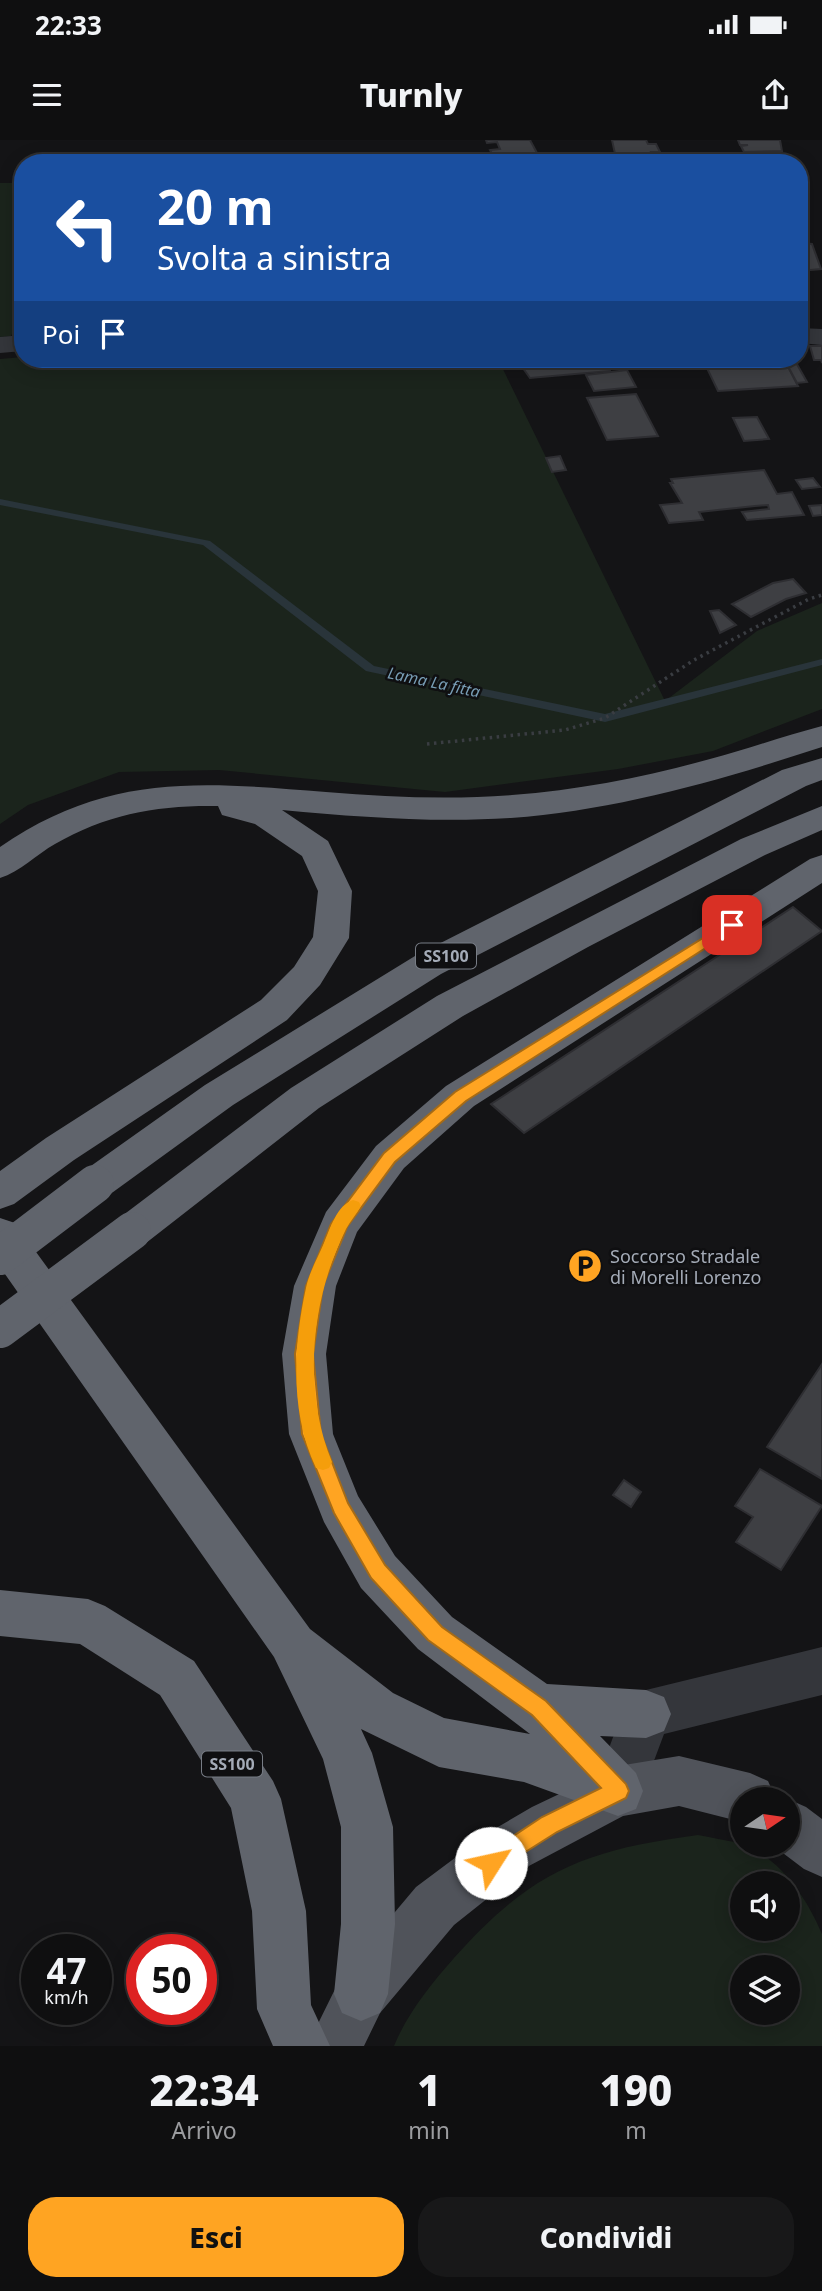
<!DOCTYPE html>
<html lang="it">
<head>
<meta charset="utf-8">
<style>
  body { margin:0; font-family:"Noto Sans",sans-serif; background:#181819; color:#f1f3f6; height:100vh; display:flex; flex-direction:column; font-size:26px; white-space:nowrap }
  * { box-sizing:border-box; margin:0 }
  p { font-size:23px; color:#9b9c9f }
  .icon { flex:none; width:38px; height:38px; fill:none; stroke:currentColor; stroke-width:2; stroke-linecap:round; stroke-linejoin:round }
  .map { position:relative; height:1906px; overflow:hidden }
  .sheet { display:flex; flex-direction:column; background:#0f0f10; flex:1 }
  .sheet>* { flex:none }
  .guide { position:absolute; left:14px; top:14px; width:794px; height:214px; border-radius:28px; box-shadow:0 4px 18px #0003,0 0 0 2px #2f2f30; background:#1a4fa0; color:#fff; overflow:hidden }
  .needle { width:46px; rotate:77deg }
  .buttons { position:absolute; left:730px; top:1647px; display:grid; gap:14px }
  .buttons a { display:grid; place-items:center; width:70px; height:70px; border-radius:50%; background:#0f0f10; box-shadow:0 4px 18px #0003,0 0 0 2px #2f2f30; font-size:35px }
  .speed { position:absolute; left:21px; top:1794px; display:flex; gap:14px; font-size:35px; font-weight:700; text-align:center }
  .speed>* { display:grid; place-content:center; width:91px; height:91px; border-radius:50%; background:#0f0f10; box-shadow:0 4px 18px #0003,0 0 0 2px #2f2f30; line-height:1 }
  .speed small { font-size:18px; font-weight:400 }
  .speed .limit { border:10px solid #d22; background:#fff; color:#111 }
  .pin { position:absolute; display:grid; place-items:center; width:60px; height:60px; color:#fff; margin:-30px; border-radius:14px; box-shadow:0 4px 10px #0006 }
  .me { position:absolute; width:77px; margin:-38px; rotate:55deg; stroke-linejoin:round; filter:drop-shadow(0 0 5px #0008) }
  .turn { display:flex; align-items:center; gap:24px; height:147px; padding:0 28px; font-size:32px }
  .turn .icon { width:91px; height:91px; stroke-width:2.5 }
  .turn b { display:block; font-size:49px; line-height:60px }
  .then { display:flex; align-items:center; height:66px; padding:0 28px; background:#0003; gap:14px; font-size:26px }
  .eta { display:flex; justify-content:space-evenly; align-items:center; height:119px; text-align:center }
  .eta b { font-size:42px; font-weight:800; line-height:49px }
  .primary-button { display:flex; gap:14px; margin-top:auto; padding:14px 28px }
  .primary-button a { flex:1; height:80px; border-radius:28px; background:#ffa422; color:#111; font-size:28px; font-weight:800; line-height:80px; text-align:center }
  .primary-button a+a { background:#181819; color:#f1f3f6 }
  .status { display:flex; justify-content:space-between; align-items:center; height:49px; padding:0 35px; background:#0f0f10; direction:ltr }
  .status svg { height:19px; fill:currentColor }
  header { display:flex; justify-content:space-between; align-items:center; height:91px; padding:0 28px; background:#0f0f10; font-size:32px; font-weight:800 }
  .map>svg:first-child { display:block }
  .green { fill:#1b241c; fill-rule:evenodd }
  .lines { fill:none; stroke-linecap:round; stroke-linejoin:round }
  .stream { fill:#29343a; fill-rule:evenodd }
  .building { fill:#3e3f43; stroke:#2e2e32; stroke-width:2 }
  .path { stroke:#3a3d42; stroke-width:3.5; stroke-dasharray:2.5 4.5; stroke-linecap:butt }
  .minor { fill:#34363b; fill-rule:evenodd }
  .major { fill:#50535a; fill-rule:evenodd }
  .highway { fill:#60646c; fill-rule:evenodd }
  .highway-bridge { stroke:#60646c; stroke-width:38 }
  .route { fill:#ffa422; stroke:#a66b16; stroke-width:2 }
  .slow { fill:#f59e0b }
  .labels { text-anchor:middle; dominant-baseline:central; stroke-width:5; stroke-linejoin:round; paint-order:stroke }
  .far-water-label { font-size:16px; font-style:italic; fill:#789db5; stroke:#0f0f11 }
  .shield { fill:#0f0f11; stroke:#777c85; stroke-width:2 }
  .shield-label { font-size:16px; font-weight:bold; fill:#a4abb7 }
  .poi-label { font-size:18px; fill:#a4abb7; stroke:#0f0f11; text-anchor:start }
</style>
</head>
<body>
<div class="status"><b>22:33</b><svg viewBox="0 0 49 12"><path d="M0 12V9h3v3zM5 12V6h3v6zM10 12V3h3v9zM15 12V0h3v12zM26 1h20v11H26zM47 4h2v5h-2z"/></svg></div>
<header><svg class="icon" aria-label="menu" viewBox="0 0 24 24"><path d="M4 6h16M4 12h16M4 18h16"/></svg>Turnly<svg class="icon" aria-label="share" viewBox="0 0 24 24"><path d="M12 15V3M7 8l5-5 5 5M5 13v7h14v-7"/></svg></header>
<div class="map">
<svg width="822" height="1906" viewBox="0 0 822 1906">
  <rect width="100%" height="100%" fill="#141416"/>
  <g class="green">
    <polygon points="0,43 23,43 23,166 11,196 0,197"/>
    <polygon points="23,217 23,219 498,219 665,561 757,491 822,463 822,569 713,611 618,629 445,652 219,630 119,632 28,665 0,684 0,219"/>
    <path d="M 698,1695 C 712,1698 727,1700 741,1704 C 779,1716 807,1758 822,1794 L 822,1906 L 394,1906 C 407,1874 431,1844 454,1818 C 531,1731 585,1710 698,1695 ZM 742,1743 L 788,1743 L 788,1788 L 742,1788 ZM 742,1827 L 788,1827 L 788,1872 L 742,1872 Z"/>
  </g>
  <g class="lines">
    <polygon class="stream" points="0,359 210,401 374,526 605,574 822,519 822,525 605,582 366,531 203,405 0,365"/>
  </g>
  <g class="building">
    <polygon points="486,0 530,0 537,13 528,14 532,21 525,23 498,23 496,19 503,19 494,18 490,10 500,9 497,2 487,3"/>
    <polygon points="612,0 646,0 648,4 656,4 660,12 651,12 654,20 617,23"/>
    <polygon points="738,0 780,0 782,11 744,12 741,6 748,5 740,5"/>
    <polygon points="800,98 802,103 812,104 821,129 800,131"/>
    <polygon points="810,206 822,206 822,223 821,220 814,220"/>
    <polygon points="509,219 604,219 610,231 530,238 520,224 511,225"/>
    <polygon points="764,219 784,219 798,246 718,251 704,222 723,221 725,225 766,222"/>
    <polygon points="784,219 794,219 807,242 797,243"/>
    <polygon points="627,230 636,247 594,251 586,235"/>
    <polygon points="636,254 658,296 607,300 587,258"/>
    <polygon points="757,277 769,299 744,301 733,278"/>
    <polygon points="560,316 566,330 552,332 546,318"/>
    <polygon points="764,330 777,354 792,352 804,375 747,380 742,372 769,369 768,365 755,366 699,372 703,380 669,383 660,365 682,363 670,343 673,343 671,339"/>
    <polygon points="813,338 820,347 802,349 796,340"/>
    <polygon points="822,365 822,375 813,376 809,366"/>
    <polygon points="793,439 806,453 786,459 751,477 732,464 773,443"/>
    <polygon points="719,470 736,485 720,493 710,471"/>
    <polygon points="793,767 822,791 524,993 491,964"/>
    <polygon points="822,1224 822,1339 767,1307"/>
    <polygon points="760,1329 822,1366 781,1430 736,1402 753,1377 735,1366"/>
    <polygon points="624,1340 641,1352 631,1367 613,1355"/>
  </g>
  <g class="lines">
    <polyline class="path" points="427,604 565,590 605,578 694,520 809,459 822,455"/>
    <g class="minor">
      <polygon points="800,188 822,189 822,205 800,203"/>
      <polygon points="23,195 23,211 0,213 0,197"/>
      <polygon points="822,1507 822,1555 664,1594 636,1669 618,1676 600,1669 593,1651 628,1557 646,1550"/>
    </g>
    <g class="major">
      <polygon points="679,1616 750,1633 768,1641 776,1659 742,1659 742,1682 679,1666 623,1676 527,1727 454,1785 380,1873 364,1906 307,1906 342,1835 416,1747 491,1691 532,1667 618,1626"/>
      <polygon points="788,1659 806,1667 822,1679 822,1737 804,1729 771,1704 788,1704"/>
    </g>
    <g class="highway">
      <path d="M 822,586 L 822,607 C 721,640 617,670 511,678 C 434,683 358,677 282,670 L 328,701 L 352,751 L 349,798 L 320,845 L 287,880 L 74,1020 L 14,1064 L 0,1069 L 0,1031 L 46,998 L 261,860 L 294,827 L 313,797 L 318,751 L 302,716 L 255,684 L 222,675 L 218,666 C 158,665 107,674 55,704 C 37,714 20,732 0,738 L 0,707 C 108,632 202,642 326,652 C 388,657 450,660 512,655 C 579,650 645,637 710,619 C 748,609 784,596 822,586 Z"/>
      <polygon points="822,618 822,640 806,646 441,834 233,965 109,1055 95,1060 81,1055 75,1044 81,1033 205,945 415,816 782,630"/>
      <polygon points="822,666 822,690 765,715 588,807 463,876 319,968 146,1103 132,1108 118,1103 112,1091 118,1079 291,948 437,856 741,699"/>
      <polygon points="822,715 822,743 474,966 404,1028 357,1092 336,1146 326,1214 333,1294 358,1356 395,1416 452,1477 547,1544 646,1550 664,1557 671,1574 664,1591 646,1598 600,1596 636,1633 643,1651 636,1669 618,1676 524,1642 439,1627 361,1589 372,1613 393,1687 395,1784 388,1854 380,1873 361,1881 342,1873 334,1854 341,1784 341,1687 323,1619 274,1517 0,1127 0,1078 15,1083 310,1489 393,1553 444,1578 530,1594 418,1509 361,1448 324,1382 289,1294 282,1214 294,1146 326,1072 376,1006 446,946 810,719"/>
      <polygon points="0,1450 88,1459 105,1466 194,1521 273,1641 281,1659 306,1771 311,1865 330,1906 273,1906 257,1869 252,1771 231,1668 160,1555 80,1504 0,1496"/>
    </g>
    <g class="highway-bridge">
      <polyline points="0,1116 95,1044"/>
      <polyline points="0,1189 132,1091"/>
    </g>
  </g>
  <polygon class="route" points="732,780 739,785 737,788 466,961 395,1022 347,1087 323,1146 313,1214 321,1294 348,1363 385,1425 442,1487 546,1561 626,1644 629,1651 626,1658 557,1692 491,1734 483,1731 480,1723 483,1716 542,1677 601,1648 532,1575 428,1500 371,1438 334,1373 302,1294 295,1214 306,1146 331,1084 384,1013 455,952"/>
  <path class="slow" d="M 353,1060 L 359,1062 L 361,1066 C 357,1074 350,1081 346,1089 C 311,1159 302,1249 332,1322 L 329,1328 L 323,1330 L 316,1328 C 290,1273 293,1207 306,1148 C 309,1133 318,1117 324,1103 C 330,1089 337,1065 353,1060 Z"/>
  <defs>
    <g id="parking-disc" transform="scale(1.75)"><circle r="9.5" fill="#ffa422" stroke="#0f0f11"/><path d="M-3.5-5.5H1a3.5 3.5 0 0 1 0 7H-1V5.5H-3.5ZM-1-3.4V-.6H.8a1.4 1.4 0 0 0 0-2.8Z" fill="#111"/></g>
  </defs>
  <g fill-rule="evenodd">
    <use href="#parking-disc" x="585" y="1126"/>
  </g>
  <g class="labels">
    <g class="far-water-label">
      <text transform="translate(434 542) rotate(12)">Lama La fitta</text>
    </g>
    <g class="shield">
      <rect x="416" y="803.5" width="60" height="25" rx="5"/>
      <rect x="202" y="1611.5" width="60" height="25" rx="5"/>
    </g>
    <g class="shield-label">
      <text x="446" y="816">SS100</text>
      <text x="232" y="1624">SS100</text>
    </g>
    <g class="poi-label">
      <text x="610" y="1116">Soccorso Stradale<tspan x="610" dy="21">di Morelli Lorenzo</tspan></text>
    </g>
  </g>
</svg>
<div class="buttons">
<a><svg class="needle" viewBox="-14 -14 28 28"><path d="M0-13l5 13h-10z" fill="#e53935"/><path d="M0 13l5-13h-10z" fill="#9b9c9f"/></svg></a>
<a><svg class="icon" aria-label="sound" viewBox="0 0 24 24"><path d="M4 9h4l5-4v14l-5-4H4zM17 9q2 3 0 6"/></svg></a>
<a><svg class="icon" aria-label="layers" viewBox="0 0 24 24"><path d="M12 4l9 5-9 5-9-5zM3 14l9 5 9-5"/></svg></a>
</div>
<div class="speed"><div>47<small>km/h</small></div><div class="limit">50</div></div>
<div class="pin" style="left:732px;top:785px;background:#d93025"><svg class="icon" aria-label="arrive" viewBox="0 0 24 24"><path d="M6 21V4h12l-3 4 3 4H6"/></svg></div>
<svg class="me" style="left:491px;top:1723px" viewBox="-20 -20 40 40"><circle r="19" fill="#fff"/><path d="M0-13L10 11 0 6-10 11z" fill="#ffa422"/></svg>
<div class="guide">
<div class="turn"><svg class="icon" aria-label="left" viewBox="0 0 24 24"><path d="M17 20v-9H6M10 6l-5 5 5 5"/></svg><div><b>20 m</b>Svolta a sinistra</div></div>
<div class="then">Poi<svg class="icon" aria-label="arrive" viewBox="0 0 24 24"><path d="M6 21V4h12l-3 4 3 4H6"/></svg></div>
</div>
</div>
<section class="sheet">
<div class="eta">
<div><b>22:34</b><p>Arrivo</p></div>
<div><b>1</b><p>min</p></div>
<div><b>190</b><p>m</p></div>
</div>
<div class="primary-button"><a>Esci</a><a>Condividi</a></div>
</section>
</body>
</html>
